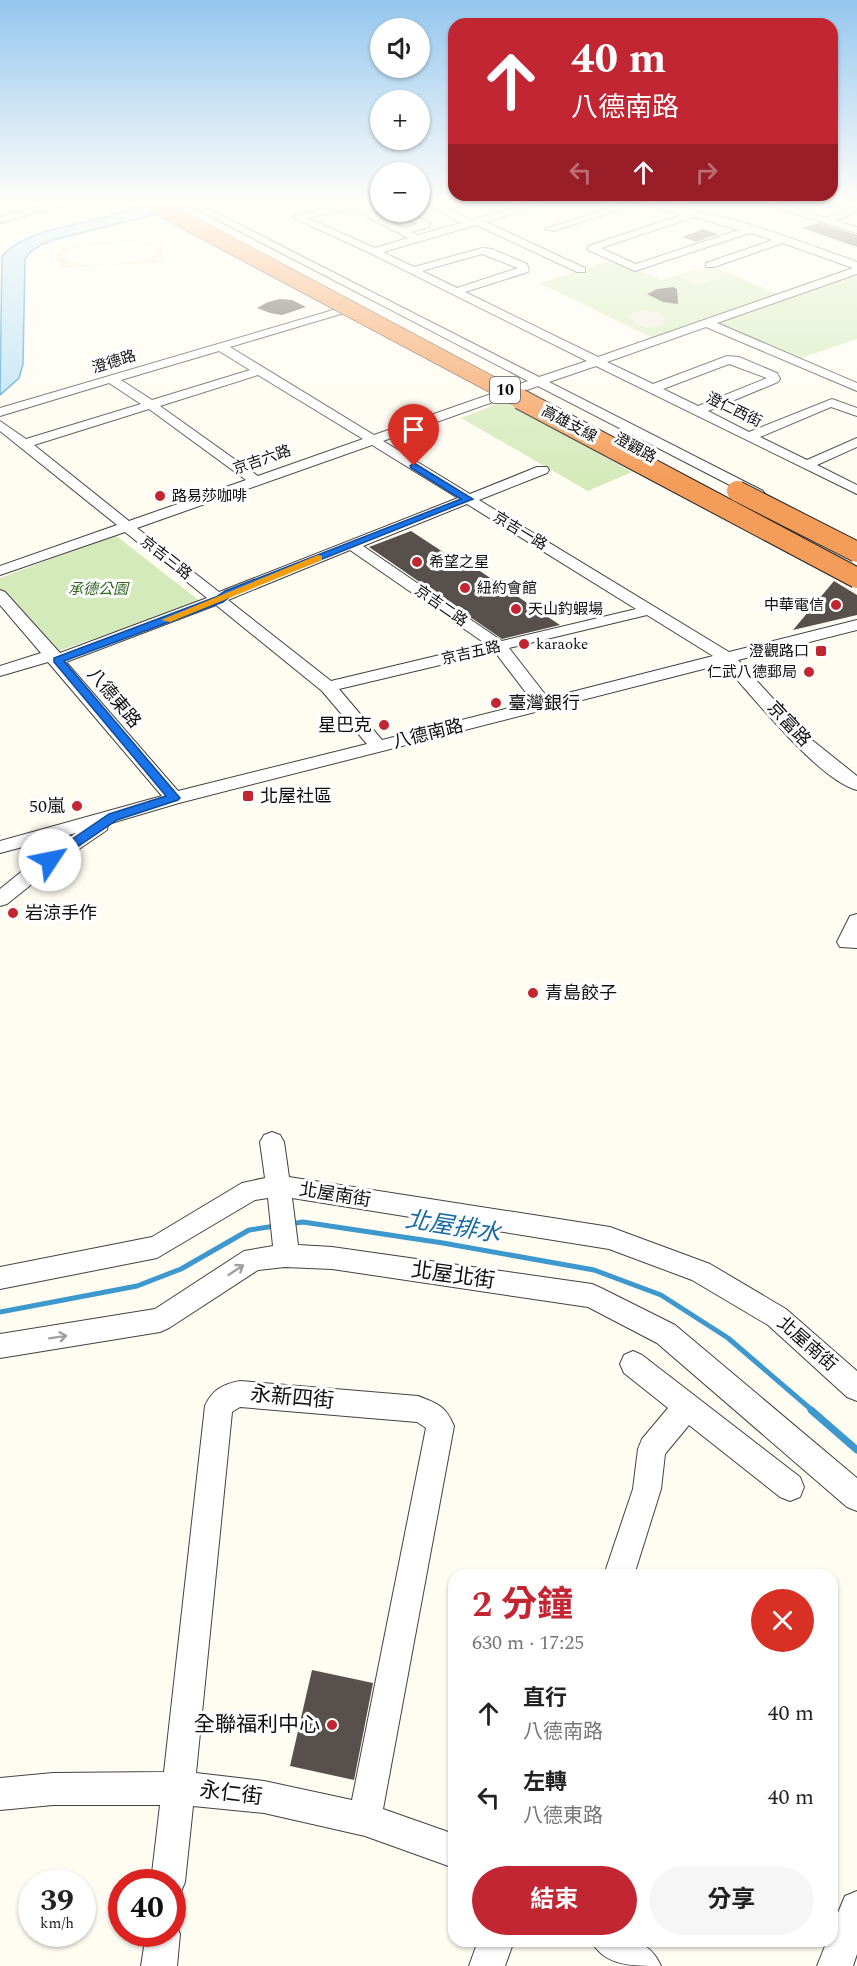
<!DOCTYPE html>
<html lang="zh-TW">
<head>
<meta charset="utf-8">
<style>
  body { margin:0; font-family:Spectral,"Noto Sans TC",serif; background:#f6f6f6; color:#222; height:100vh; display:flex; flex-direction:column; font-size:22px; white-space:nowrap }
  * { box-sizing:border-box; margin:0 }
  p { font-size:20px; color:#767676 }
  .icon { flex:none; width:33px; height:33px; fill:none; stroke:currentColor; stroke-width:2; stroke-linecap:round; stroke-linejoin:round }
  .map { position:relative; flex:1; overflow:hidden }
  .sheet { position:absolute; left:448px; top:1569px; width:390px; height:378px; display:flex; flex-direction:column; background:#fff; border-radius:18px; box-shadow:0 2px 4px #0004 }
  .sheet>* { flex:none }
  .guide { position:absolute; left:448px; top:18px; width:390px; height:183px; border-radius:18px; box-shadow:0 2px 4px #0004; background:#c12632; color:#fff; overflow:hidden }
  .controls { position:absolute; left:370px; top:18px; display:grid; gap:12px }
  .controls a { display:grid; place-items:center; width:60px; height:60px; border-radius:50%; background:#fff; box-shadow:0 2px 4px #0004; font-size:30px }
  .speed { position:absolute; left:18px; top:1869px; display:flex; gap:12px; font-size:30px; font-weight:700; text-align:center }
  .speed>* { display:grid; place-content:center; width:78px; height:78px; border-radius:50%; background:#fff; box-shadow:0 2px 4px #0004; line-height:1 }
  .speed small { font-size:15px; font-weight:400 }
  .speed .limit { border:9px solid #d22; background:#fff; color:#111 }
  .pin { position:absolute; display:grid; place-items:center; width:51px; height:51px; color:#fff; margin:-62px -26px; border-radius:50% 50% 50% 0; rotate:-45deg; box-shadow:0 0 6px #0007 }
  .pin .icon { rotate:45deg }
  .me { position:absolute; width:66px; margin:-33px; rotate:56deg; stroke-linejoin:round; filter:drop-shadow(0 0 4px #0008) }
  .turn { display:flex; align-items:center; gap:21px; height:126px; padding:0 24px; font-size:27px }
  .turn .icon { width:78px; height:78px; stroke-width:2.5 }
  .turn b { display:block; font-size:42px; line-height:51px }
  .lanes { display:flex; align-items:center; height:57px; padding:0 24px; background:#0003; justify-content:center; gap:30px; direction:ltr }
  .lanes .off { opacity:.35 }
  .round { display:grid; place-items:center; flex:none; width:63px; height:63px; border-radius:32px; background:#f6f6f6 }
  .summary { display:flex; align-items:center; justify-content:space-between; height:102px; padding:0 24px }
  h1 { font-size:36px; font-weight:700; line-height:45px; color:#c12632 }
  .primary-button { display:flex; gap:12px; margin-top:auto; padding:12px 24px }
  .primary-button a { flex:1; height:69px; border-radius:36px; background:#c12632; color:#fff; font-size:24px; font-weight:700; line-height:69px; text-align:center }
  .primary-button a+a { background:#f6f6f6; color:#222 }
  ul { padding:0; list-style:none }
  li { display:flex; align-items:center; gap:18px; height:84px; padding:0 24px }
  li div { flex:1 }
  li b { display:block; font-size:22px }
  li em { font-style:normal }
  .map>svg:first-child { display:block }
  .green { fill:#d5eabb }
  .pitch { fill:#e5f1cd; fill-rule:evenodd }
  .plaza { fill:#f0ebe0 }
  .water { fill:#b6e0f6; stroke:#3d98ce; stroke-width:1.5 }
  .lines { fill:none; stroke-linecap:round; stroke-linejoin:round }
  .stream-far1 { stroke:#3d98ce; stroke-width:5 }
  .stream { stroke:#3d98ce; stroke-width:7 }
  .building { fill:#58504c }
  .minor-casing { stroke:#424242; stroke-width:2 }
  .minor { fill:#fff; fill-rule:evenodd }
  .highway-bridge-far1-casing { stroke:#202020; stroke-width:17; stroke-linecap:butt }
  .highway-bridge-casing { stroke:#202020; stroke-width:22; stroke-linecap:butt }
  .highway-bridge-far1 { stroke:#f49d5a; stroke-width:16 }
  .highway-bridge { stroke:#f49d5a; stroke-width:20 }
  .oneway { stroke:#9f9f9f }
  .route { fill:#1a73e8; stroke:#114b97; stroke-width:1.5 }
  .slow { fill:#f59e0b }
  .poi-dot { fill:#c12632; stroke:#fff; stroke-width:2 }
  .labels { text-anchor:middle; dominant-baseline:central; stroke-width:6; stroke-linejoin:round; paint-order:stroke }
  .far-street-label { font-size:15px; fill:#0f0f0f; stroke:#fff }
  .far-poi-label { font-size:15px; fill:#0f0f0f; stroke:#fff; text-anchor:start }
  .far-park-label { font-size:15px; font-style:italic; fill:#30681f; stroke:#fff }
  .shield { fill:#fff; stroke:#575757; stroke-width:1.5 }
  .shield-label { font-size:16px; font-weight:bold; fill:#0f0f0f }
  .street-label { font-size:18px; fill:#0f0f0f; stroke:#fff }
  .poi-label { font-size:18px; fill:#0f0f0f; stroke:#fff; text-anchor:start }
  .near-street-label { font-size:21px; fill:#0f0f0f; stroke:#fff }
  .near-poi-label { font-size:21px; fill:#0f0f0f; stroke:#fff; text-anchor:end }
  .near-water-label { font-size:24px; font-style:italic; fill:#1769a3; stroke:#fff }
</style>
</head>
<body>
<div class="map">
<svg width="857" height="1966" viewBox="0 0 857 1966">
  <rect width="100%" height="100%" fill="#fffcf2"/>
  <g class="green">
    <polygon points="616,259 661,280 710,265 781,296 857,270 857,339 795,360 705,323 657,340 539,283"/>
    <polygon points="505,401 632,472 588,491 461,418"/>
    <polygon points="115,535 201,602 55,652 0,589 0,578"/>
  </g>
  <g class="pitch">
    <path d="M 142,241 L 163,247 L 164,253 L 155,260 L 165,260 L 165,262 L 57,268 L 57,266 L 64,265 L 57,261 L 56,255 C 70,238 121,242 142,241 ZM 138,243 L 153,246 L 158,251 L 157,254 C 144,265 72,271 61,257 C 69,241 121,244 138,243 Z"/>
    <polygon points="710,265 731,274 697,285 676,275"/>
  </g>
  <polygon class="plaza" points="645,310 659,313 663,316 664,323 658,327 646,328 636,324 628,317 634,312"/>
  <path class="water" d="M 139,204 L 197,204 L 57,239 C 45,243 31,247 25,260 L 23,364 L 19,378 L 0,395 L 2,256 C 32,223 97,227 139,204 Z"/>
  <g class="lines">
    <g class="stream-far1">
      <polyline points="289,1224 303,1222 443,1243 594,1270 661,1295 728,1338 813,1411"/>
      <polyline points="0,1312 137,1286 181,1269 249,1230 275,1226"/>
    </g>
    <polyline class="stream" points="811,1410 857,1450"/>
  </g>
  <g class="building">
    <polygon points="818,223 857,235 857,247 802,228"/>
    <polygon points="703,229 718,234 696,242 682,237"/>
    <polygon points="673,287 677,289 678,304 663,302 647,294 657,289"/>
    <polygon points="280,299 292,300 306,307 282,315 270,313 257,308 268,302"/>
    <polygon points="411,531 466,567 471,565 560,625 502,639 369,547"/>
    <polygon points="834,581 857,595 857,615 793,630"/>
    <polygon points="312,1670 373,1683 354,1780 290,1766"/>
  </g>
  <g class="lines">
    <g class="minor-casing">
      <g id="minor">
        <polygon points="49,204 66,204 0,223 0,217"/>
        <path d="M 187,204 L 199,204 L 539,377 L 587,361 L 370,253 L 292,217 L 341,204 L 358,204 L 384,218 L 406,212 L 430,223 L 430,227 L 411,232 L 418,235 L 461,223 L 426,204 L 439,204 L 471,220 L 527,204 L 543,204 L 486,222 L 585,268 L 585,272 L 577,272 L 476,225 L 383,252 L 414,267 L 482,248 L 492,249 L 527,264 L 529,270 L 528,272 L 465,292 L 598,357 L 853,268 L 783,243 L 714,267 L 706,267 L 706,263 L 773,240 L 750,233 L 635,271 L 588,250 L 588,246 L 682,215 L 642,204 C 705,204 796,240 857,262 L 857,274 L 717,323 L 857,383 L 857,391 L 706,327 L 607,362 L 653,384 L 727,356 L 739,357 L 777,373 L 780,379 L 778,382 L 708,411 L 749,432 L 832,399 L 857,408 L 857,416 L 831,407 L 760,437 L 807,460 L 857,438 L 857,447 L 817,465 L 857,485 L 857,494 L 596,366 L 549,382 L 763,491 L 765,494 L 763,497 L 753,497 L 538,386 L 383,441 L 470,494 L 537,467 L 547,467 L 549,470 L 547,473 L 479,500 L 729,652 L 857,620 L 857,630 L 738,660 L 807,736 L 857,776 L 857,790 C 818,780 752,695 723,664 L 179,803 L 108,824 L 107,830 L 57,864 L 7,904 L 0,906 L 0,889 L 43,854 L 76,833 L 0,853 L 0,841 L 162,796 L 48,662 L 0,676 L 0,666 L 41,653 L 0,605 L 0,590 L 5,592 L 60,653 L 207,598 L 125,532 L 0,575 L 0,566 L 117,525 L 0,431 L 0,421 L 26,439 L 141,404 L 109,383 L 0,416 L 0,408 L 340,308 L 346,311 L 344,313 L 230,347 L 374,435 L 528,381 ZM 351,208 L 408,238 L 375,248 L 307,218 ZM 694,217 L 739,230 L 636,264 L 601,248 ZM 405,218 L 418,224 L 404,228 L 392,222 ZM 482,254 L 518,268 L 457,288 L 422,271 ZM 219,351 L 250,370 L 152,400 L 121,380 ZM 729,364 L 767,378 L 698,406 L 663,389 ZM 258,375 L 363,439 L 258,476 L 160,406 ZM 149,409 L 246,480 L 129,521 L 34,445 ZM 372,445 L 458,498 L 219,592 L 137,528 ZM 467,504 L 636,609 L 502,641 L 363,546 ZM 350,550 L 486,644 L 331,681 L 228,600 ZM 216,605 L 322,691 L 367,744 L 178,791 L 66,662 ZM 647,615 L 713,656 L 548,698 L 509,648 ZM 495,652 L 533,702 L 382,740 L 339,689 Z"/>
        <polygon points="621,204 637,204 554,231 545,229"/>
        <polygon points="764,204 780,204 826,218 857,206 857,212 836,221 857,227 857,233"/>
        <polygon points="857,914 857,948 840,947 837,942 850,916"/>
        <polygon points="272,1132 280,1135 284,1142 289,1177 610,1227 710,1264 786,1309 857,1371 857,1401 847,1397 768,1325 692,1280 609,1249 292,1198 298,1245 332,1247 592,1284 601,1288 675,1325 857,1478 857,1511 847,1507 657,1343 588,1307 332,1269 285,1267 258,1270 169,1328 160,1332 0,1358 0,1334 155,1309 244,1251 273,1246 268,1198 255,1200 157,1258 0,1289 0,1267 152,1237 242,1183 265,1178 260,1142 264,1135"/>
        <polygon points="633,1351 642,1355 800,1477 804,1487 800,1497 790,1501 780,1497 689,1425 665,1454 661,1489 634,1575 604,1575 633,1489 638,1449 642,1439 668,1408 624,1373 620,1364 624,1355"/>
        <path d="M 240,1381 L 418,1396 C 438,1404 445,1405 454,1426 L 383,1809 L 454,1834 L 454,1868 L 365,1836 L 264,1813 L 193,1806 L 185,1882 L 180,1894 L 172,1897 L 172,1882 L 151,1882 L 160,1805 L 53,1805 L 0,1810 L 0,1778 L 53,1773 L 164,1772 L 205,1406 C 212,1390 223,1384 240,1381 ZM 240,1407 L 417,1422 L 426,1428 L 352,1800 L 264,1781 L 196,1773 L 232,1412 Z"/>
        <polygon points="857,1891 857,1954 853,1966 817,1966 827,1941 832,1941 832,1927 845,1896"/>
        <polygon points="172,1920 175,1922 180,1934 177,1966 141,1966 146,1934 172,1934"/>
        <polygon points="478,1941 514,1941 505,1966 469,1966"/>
        <path d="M 591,1941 C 621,1941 647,1934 661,1966 C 631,1966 605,1966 591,1941 Z"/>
      </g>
    </g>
    <use href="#minor" class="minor"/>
    <g class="highway-bridge-far1-casing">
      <polyline id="highway-bridge-far1" points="153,204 523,401"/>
    </g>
    <g class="highway-bridge-casing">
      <g id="highway-bridge">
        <polyline points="520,399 857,578"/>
        <polyline points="737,491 857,552"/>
      </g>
    </g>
    <use href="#highway-bridge-far1" class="highway-bridge-far1"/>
    <use href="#highway-bridge" class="highway-bridge"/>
  </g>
  <defs><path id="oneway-shaft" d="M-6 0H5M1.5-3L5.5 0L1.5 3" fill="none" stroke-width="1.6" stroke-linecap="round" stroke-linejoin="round" transform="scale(1.5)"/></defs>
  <g class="oneway">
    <use href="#oneway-shaft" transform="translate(236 1270) rotate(-33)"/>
    <use href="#oneway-shaft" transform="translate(58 1337) rotate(-9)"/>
  </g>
  <linearGradient id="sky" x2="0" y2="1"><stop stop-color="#94c6ee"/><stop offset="0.42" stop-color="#fffef9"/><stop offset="1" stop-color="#fffef9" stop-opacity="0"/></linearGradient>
  <rect width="857" height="480" fill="url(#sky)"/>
  <polygon class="route" points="414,463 473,499 232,595 223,602 64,661 180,798 178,800 117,820 55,862 46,862 44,860 46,857 109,814 166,796 54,662 54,658 216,597 225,591 461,499 411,468 410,466"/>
  <polygon class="slow" points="318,555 322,556 322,560 170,622 161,620"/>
  <g class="poi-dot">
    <circle cx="160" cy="496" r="6"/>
    <circle cx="417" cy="562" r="6"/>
    <circle cx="465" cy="588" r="6"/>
    <circle cx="836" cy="605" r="6"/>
    <circle cx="516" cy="609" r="6"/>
    <circle cx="524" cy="644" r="6"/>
    <rect x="815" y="645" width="12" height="12" rx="3"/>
    <circle cx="809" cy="672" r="6"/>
    <circle cx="496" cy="703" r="6"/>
    <circle cx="384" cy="725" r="6"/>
    <rect x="242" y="790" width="12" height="12" rx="3"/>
    <circle cx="77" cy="806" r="6"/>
    <circle cx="13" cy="913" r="6"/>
    <circle cx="533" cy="993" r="6"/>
    <circle cx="332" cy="1725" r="6"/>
  </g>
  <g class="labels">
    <g class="far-street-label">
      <text transform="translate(114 362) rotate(-17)">澄德路</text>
      <text transform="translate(734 410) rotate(26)">澄仁西街</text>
      <text transform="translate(569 424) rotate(28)">高雄支線</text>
      <text transform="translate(635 448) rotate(29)">澄觀路</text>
      <text transform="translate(262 460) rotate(-19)">京吉六路</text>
      <text transform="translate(520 531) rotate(31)">京吉一路</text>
      <text transform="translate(166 558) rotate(38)">京吉三路</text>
      <text transform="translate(441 606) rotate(35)">京吉二路</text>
      <text transform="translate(471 653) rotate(-13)">京吉五路</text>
    </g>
    <g class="far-poi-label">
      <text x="172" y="496">路易莎咖啡</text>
      <text x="429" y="562">希望之星</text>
      <text x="477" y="588">紐約會館</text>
      <text x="824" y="605" text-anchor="end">中華電信</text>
      <text x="528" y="609">天山釣蝦場</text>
      <text x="536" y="644">karaoke</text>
      <text x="809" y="651" text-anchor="end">澄觀路口</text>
      <text x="797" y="672" text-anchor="end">仁武八德郵局</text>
    </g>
    <g class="far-park-label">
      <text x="98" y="589">承德公園</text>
    </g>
    <rect class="shield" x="490" y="377" width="30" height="26" rx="4.5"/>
    <g class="shield-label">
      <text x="505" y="390">10</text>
    </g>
    <g class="street-label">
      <text transform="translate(114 698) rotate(50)">八德東路</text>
      <text transform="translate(789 724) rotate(47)">京富路</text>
      <text transform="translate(428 734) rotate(-14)">八德南路</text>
      <text transform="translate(335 1195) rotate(9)">北屋南街</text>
      <text transform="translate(807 1344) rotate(41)">北屋南街</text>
    </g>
    <g class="poi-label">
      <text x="508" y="703">臺灣銀行</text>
      <text x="372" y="725" text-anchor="end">星巴克</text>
      <text x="260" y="796">北屋社區</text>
      <text x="65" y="806" text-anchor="end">50嵐</text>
      <text x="25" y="913">岩涼手作</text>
      <text x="545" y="993">青島餃子</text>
    </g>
    <g class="near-street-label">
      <text transform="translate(453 1276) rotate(8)">北屋北街</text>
      <text transform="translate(292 1398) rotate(5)">永新四街</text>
      <text transform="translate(231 1794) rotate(7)">永仁街</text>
    </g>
    <g class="near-poi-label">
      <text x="320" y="1725">全聯福利中心</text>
    </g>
    <g class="near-water-label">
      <text transform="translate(453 1227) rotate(9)">北屋排水</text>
    </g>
  </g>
</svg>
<div class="controls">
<a><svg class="icon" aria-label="sound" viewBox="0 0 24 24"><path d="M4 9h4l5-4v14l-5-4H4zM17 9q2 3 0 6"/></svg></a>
<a>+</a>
<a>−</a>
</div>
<div class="speed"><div>39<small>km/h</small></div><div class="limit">40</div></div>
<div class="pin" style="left:414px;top:466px;background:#d93025"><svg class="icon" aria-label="arrive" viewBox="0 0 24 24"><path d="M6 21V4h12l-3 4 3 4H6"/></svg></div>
<svg class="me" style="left:50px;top:860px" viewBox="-20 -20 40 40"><circle r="19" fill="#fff"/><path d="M0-13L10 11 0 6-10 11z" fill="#1a73e8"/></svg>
<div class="guide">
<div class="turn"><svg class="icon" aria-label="ahead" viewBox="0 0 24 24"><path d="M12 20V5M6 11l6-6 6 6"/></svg><div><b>40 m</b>八德南路</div></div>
<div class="lanes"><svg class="icon off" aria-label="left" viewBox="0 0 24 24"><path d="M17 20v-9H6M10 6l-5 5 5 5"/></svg><svg class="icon" aria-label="ahead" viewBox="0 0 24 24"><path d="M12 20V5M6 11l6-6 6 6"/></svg><svg class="icon off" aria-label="right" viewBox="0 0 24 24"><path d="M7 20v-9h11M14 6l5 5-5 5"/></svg></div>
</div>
<section class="sheet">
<div class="summary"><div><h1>2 分鐘</h1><p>630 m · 17:25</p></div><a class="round" style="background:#d93025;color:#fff"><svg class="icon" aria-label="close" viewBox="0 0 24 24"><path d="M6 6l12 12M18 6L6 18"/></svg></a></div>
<ul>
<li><svg class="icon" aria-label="ahead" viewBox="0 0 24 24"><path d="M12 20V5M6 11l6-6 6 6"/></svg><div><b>直行</b><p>八德南路</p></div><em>40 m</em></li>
<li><svg class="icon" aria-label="left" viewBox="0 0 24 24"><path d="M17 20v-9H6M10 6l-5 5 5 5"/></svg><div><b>左轉</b><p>八德東路</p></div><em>40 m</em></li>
</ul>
<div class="primary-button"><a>結束</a><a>分享</a></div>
</section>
</div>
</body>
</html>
